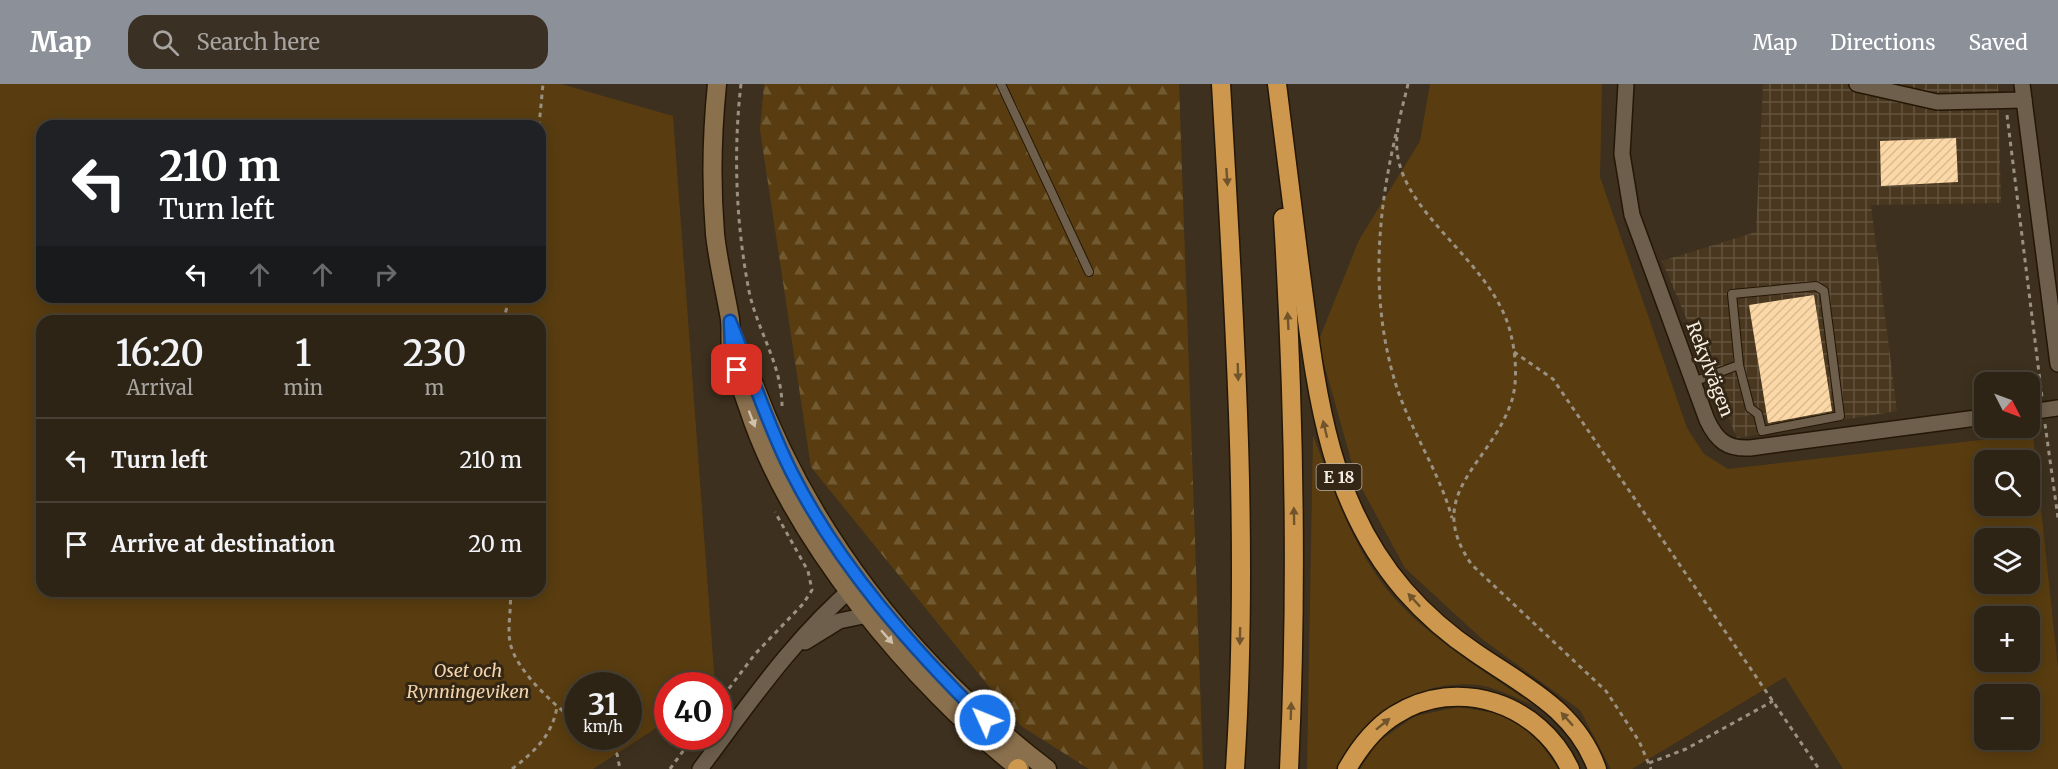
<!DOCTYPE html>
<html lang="en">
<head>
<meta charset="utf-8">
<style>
  body { margin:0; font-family:Merriweather,serif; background:#3a3023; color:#f1f3f6; height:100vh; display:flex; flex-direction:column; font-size:22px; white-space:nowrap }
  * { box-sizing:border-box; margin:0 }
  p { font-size:20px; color:#a7a4a1 }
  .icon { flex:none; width:33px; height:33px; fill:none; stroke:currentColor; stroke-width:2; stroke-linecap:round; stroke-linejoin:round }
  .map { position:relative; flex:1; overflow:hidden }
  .panel { position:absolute; left:36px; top:231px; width:510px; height:282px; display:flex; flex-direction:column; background:#2e2416; border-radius:18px; box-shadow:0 3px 15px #0003,0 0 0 2px #494135 }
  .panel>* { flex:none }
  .guide { position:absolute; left:36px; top:36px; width:510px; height:183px; border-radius:18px; box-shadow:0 3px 15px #0003,0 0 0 2px #494135; background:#202124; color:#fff; overflow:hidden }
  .needle { width:39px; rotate:132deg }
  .controls { position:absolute; left:1974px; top:288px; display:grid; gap:12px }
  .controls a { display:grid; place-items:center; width:66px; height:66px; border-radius:12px; background:#2e2416; box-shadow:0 3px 15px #0003,0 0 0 2px #494135; font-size:30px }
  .speed { position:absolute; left:564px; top:588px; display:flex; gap:12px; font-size:30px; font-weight:700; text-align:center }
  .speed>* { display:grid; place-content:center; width:78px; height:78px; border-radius:50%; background:#2e2416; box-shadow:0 3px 15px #0003,0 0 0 2px #494135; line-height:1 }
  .speed small { font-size:15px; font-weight:400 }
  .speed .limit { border:9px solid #d22; background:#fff; color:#111 }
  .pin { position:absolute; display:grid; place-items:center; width:51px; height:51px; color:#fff; margin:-26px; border-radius:12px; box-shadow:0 3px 9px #0006 }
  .me { position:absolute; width:66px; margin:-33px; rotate:314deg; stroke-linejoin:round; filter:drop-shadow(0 0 4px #0008) }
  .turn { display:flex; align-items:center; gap:21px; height:126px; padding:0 24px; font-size:27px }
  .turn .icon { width:78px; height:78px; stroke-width:2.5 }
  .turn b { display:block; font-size:42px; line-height:51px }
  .lanes { display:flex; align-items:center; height:57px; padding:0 24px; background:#0003; justify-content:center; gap:30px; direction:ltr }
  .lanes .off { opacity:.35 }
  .eta { display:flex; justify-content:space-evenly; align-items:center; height:102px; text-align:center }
  .eta b { font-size:36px; font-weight:600; line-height:42px }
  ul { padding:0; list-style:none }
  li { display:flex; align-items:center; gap:18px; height:84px; padding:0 24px; border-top:2px solid #494135 }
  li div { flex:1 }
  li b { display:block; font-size:22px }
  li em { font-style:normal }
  header { display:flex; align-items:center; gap:36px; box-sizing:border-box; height:84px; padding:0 30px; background:#8c9099; color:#fff }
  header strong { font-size:28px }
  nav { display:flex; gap:33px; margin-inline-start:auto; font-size:21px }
  .search { width:420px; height:54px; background:#3a3023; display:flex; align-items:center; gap:15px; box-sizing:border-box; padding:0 21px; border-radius:18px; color:#a7a4a1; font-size:22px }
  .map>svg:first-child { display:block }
  .industrial { fill:url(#industrial-grid) }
  .green { fill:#593d10; fill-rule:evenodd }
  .forest { fill:url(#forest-firs) }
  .building { fill:url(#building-hatch) }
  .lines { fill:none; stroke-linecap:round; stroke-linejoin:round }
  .lane-casing { stroke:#241706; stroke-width:10 }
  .street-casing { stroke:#241706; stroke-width:18 }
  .secondary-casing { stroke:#241706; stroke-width:21 }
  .highway-casing { stroke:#241706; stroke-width:21 }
  .path { stroke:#9b9182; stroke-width:3; stroke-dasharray:4.5 4.5; stroke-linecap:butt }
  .lane { stroke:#6e5f4c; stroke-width:8 }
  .street { stroke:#6e5f4c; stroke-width:15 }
  .secondary { stroke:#8a704d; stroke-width:18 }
  .highway { stroke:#cd984e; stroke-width:18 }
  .oneway { fill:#71542b }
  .oneway2 { fill:#d0c1ad }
  .route-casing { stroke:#114b97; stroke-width:15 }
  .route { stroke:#1a73e8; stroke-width:10 }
  .labels { text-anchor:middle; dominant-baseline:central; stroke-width:6; stroke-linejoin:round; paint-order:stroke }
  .shield { fill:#332614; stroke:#bbb1a4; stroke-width:1.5 }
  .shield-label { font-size:16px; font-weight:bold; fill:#f5ede1 }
  .street-label { font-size:18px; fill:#f5ede1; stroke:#332614 }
  .park-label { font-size:18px; font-style:italic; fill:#f3d4ad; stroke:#332614 }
</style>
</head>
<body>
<header>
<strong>Map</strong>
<div class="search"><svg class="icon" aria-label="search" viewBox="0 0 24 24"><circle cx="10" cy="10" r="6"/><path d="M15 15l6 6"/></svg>Search here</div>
<nav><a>Map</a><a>Directions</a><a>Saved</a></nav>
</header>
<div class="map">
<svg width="2058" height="685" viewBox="0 0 2058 685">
  <defs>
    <pattern id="industrial-grid" width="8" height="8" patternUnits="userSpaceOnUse" patternTransform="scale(1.5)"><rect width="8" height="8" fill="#49371f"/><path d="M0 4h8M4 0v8" fill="none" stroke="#64543f"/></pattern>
    <pattern id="forest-firs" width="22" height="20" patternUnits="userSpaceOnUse" patternTransform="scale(1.5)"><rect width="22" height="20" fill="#593d10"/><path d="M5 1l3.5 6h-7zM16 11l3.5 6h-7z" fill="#715932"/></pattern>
    <pattern id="building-hatch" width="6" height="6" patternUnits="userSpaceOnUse" patternTransform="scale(1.5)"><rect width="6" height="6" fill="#fdd8a7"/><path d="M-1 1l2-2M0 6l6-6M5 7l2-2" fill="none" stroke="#d9bb93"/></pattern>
  </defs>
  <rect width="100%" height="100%" fill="#3d301e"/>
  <polygon class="industrial" points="1763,0 1998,0 2001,119 1871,121 1897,327 1737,354 1662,177 1756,148"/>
  <g class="green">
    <path d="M 0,0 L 561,0 L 673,32 L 715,601 L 668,602 L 667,637 L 593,685 L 0,685 ZM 42,42 L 540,42 L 540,213 L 42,213 ZM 42,237 L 540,237 L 540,507 L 42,507 ZM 578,602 L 628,602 L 628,652 L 578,652 Z"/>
    <path d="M 1430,0 L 1602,0 L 1600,93 L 1687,344 L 1704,370 L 1728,385 L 2033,350 L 2058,584 L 2058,685 L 1843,685 L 1785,593 L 1632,685 L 1611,685 L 1580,626 L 1482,555 L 1405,484 L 1356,394 L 1318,258 L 1359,156 L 1420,57 ZM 1984,376 L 2030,376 L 2030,422 L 1984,422 ZM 1984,454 L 2030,454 L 2030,500 L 1984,500 ZM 1984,532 L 2030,532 L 2030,578 L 1984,578 ZM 1984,610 L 2030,610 L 2030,656 L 1984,656 Z"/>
    <path d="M 1313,351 C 1332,402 1349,454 1382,499 C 1416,546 1486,589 1534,621 C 1517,615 1496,603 1478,601 C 1415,594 1365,634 1336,685 L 1307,685 Z"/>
    <polygon points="1458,623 1501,630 1534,651 1559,685 1360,685 1378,658 1415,632"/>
  </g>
  <polygon class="forest" points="764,0 1179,0 1203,685 1089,685 1021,642 811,383 760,46"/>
  <g class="building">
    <polygon points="1956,54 1958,98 1881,102 1880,57"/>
    <polygon points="1814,211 1832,327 1768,339 1749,221"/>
  </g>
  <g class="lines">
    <g class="lane-casing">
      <g id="lane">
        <polyline points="1001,0 1089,188"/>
        <polyline points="1693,298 1739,281 1750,324 1758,330 1762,347 1840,332 1824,207 1816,202 1732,210 1739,281"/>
      </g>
    </g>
    <g class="street-casing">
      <g id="street">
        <path d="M 1626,0 L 1622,70 L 1632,131 L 1707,336 C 1717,357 1727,365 1750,364 L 1984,333"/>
        <polyline points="1857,0 1937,18 2024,16"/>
        <polyline points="2022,0 2058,280"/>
        <polyline points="2030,328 2058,324"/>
        <polyline points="805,558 839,537 868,531"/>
        <path d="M 700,685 C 749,620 794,553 857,500"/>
      </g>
    </g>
    <g class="secondary-casing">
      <g id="secondary">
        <path d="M 717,0 C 712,49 711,101 715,150 C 718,178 725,206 730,235 C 731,245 730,256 731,266 C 734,285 742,305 748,323 C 790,453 913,602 1020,685"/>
        <path d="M 748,284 C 804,445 912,581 1047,685"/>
      </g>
    </g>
    <g class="highway-casing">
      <g id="highway">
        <path d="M 1221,0 C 1234,228 1250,456 1235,685"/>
        <path d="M 1277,0 C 1284,59 1292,117 1299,175 C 1315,293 1323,412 1404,506 C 1425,530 1449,551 1476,569 C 1524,602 1576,626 1597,685"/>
        <path d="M 1283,134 C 1294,317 1298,501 1289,685"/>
        <polyline points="1017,685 1018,684"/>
        <path d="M 1347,685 C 1359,664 1374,644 1395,631 C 1458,591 1540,620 1570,685"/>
      </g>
    </g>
    <g class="path">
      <path d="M 741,0 C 733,68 736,140 749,207 C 757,246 782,281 782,322"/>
      <path d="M 1408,0 C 1403,22 1395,45 1397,67 C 1404,134 1495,179 1511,251 C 1516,271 1518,299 1511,319 C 1489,382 1422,410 1472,481 L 1606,607 L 1639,657 L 1651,685"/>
      <polyline points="2007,31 2042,313"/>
      <polyline points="539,42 543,0"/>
      <path d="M 1396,50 C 1376,134 1370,224 1398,307 C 1413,350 1440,390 1452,434"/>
      <polyline points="540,74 540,143"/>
      <polyline points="503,237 510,213"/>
      <polyline points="1514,268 1553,295 1819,685"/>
      <polyline points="2045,340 2058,434"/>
      <path d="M 510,507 C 512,523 507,542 510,558 C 515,586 556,623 578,639"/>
      <polyline points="718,619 755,570 803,520 812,506 808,487 775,428"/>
      <polyline points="595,652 617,670 620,685"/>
      <polyline points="1649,679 1686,665 1773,617"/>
      <path d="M 512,685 C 534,668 552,652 557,623"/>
      <polyline points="670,685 694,652"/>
    </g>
    <use href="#lane" class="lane"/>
    <use href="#street" class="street"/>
    <use href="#secondary" class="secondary"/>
    <use href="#highway" class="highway"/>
  </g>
  <defs><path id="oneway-solid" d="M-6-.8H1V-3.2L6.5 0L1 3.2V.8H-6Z" transform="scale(1.5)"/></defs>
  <g class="oneway">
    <use href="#oneway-solid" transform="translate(1227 93) rotate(86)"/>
    <use href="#oneway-solid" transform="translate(1288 237) rotate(-93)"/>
    <use href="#oneway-solid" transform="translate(1238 288) rotate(88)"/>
    <use href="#oneway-solid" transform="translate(1325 345) rotate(-104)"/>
    <use href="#oneway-solid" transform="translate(1294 432) rotate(-91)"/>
    <use href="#oneway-solid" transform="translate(1414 516) rotate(-133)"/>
    <use href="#oneway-solid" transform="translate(1240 552) rotate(91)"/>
    <use href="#oneway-solid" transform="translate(1291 627) rotate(-88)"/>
    <use href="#oneway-solid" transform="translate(1567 635) rotate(-132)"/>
    <use href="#oneway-solid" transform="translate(1383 640) rotate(-39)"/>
  </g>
  <g class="oneway2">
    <use href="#oneway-solid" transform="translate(752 335) rotate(69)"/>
    <use href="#oneway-solid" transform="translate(887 553) rotate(49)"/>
  </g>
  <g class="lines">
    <g class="route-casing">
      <path id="route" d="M 737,286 L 731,267 L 730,237 C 751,288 767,340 792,389 C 839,482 911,563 985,636"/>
    </g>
    <use href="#route" class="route"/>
  </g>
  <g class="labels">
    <rect class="shield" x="1316.5" y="380" width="45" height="26" rx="4.5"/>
    <g class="shield-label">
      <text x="1339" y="393">E 18</text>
    </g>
    <g class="street-label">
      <text transform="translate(1710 285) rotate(69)">Rekylvägen</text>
    </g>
    <g class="park-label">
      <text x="468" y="586">Oset och<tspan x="468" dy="21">Rynningeviken</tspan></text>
    </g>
  </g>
</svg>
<div class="controls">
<a><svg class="needle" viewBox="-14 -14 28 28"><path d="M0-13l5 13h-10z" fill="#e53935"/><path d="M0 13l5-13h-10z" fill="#a7a4a1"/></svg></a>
<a><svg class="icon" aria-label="search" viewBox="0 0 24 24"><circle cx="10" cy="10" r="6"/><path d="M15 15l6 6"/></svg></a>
<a><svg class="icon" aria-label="layers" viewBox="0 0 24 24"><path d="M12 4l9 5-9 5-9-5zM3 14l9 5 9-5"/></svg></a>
<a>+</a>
<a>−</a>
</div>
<div class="speed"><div>31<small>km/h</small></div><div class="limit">40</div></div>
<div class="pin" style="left:737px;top:286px;background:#d93025"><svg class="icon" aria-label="arrive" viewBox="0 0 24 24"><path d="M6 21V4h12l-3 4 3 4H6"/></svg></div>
<svg class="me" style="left:985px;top:636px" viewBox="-20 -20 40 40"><circle r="17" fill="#1a73e8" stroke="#fff" stroke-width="3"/><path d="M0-11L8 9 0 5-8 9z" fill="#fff"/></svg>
<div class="guide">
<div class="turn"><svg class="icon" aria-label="left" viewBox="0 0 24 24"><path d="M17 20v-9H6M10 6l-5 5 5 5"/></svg><div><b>210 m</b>Turn left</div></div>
<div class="lanes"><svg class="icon" aria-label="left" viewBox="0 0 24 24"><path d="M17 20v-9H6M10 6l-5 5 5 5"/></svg><svg class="icon off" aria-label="ahead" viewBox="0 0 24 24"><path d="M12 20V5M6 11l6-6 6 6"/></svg><svg class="icon off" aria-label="ahead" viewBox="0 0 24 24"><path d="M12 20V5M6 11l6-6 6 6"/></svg><svg class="icon off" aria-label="right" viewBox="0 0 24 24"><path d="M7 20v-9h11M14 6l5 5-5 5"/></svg></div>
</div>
<section class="panel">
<div class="eta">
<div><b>16:20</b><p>Arrival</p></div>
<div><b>1</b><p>min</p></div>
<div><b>230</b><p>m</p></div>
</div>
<ul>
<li><svg class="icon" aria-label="left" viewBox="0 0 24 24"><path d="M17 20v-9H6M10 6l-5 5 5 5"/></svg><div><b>Turn left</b></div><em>210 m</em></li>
<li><svg class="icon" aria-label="arrive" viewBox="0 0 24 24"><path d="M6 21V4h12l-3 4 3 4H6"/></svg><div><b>Arrive at destination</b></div><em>20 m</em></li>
</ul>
</section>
</div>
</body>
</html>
